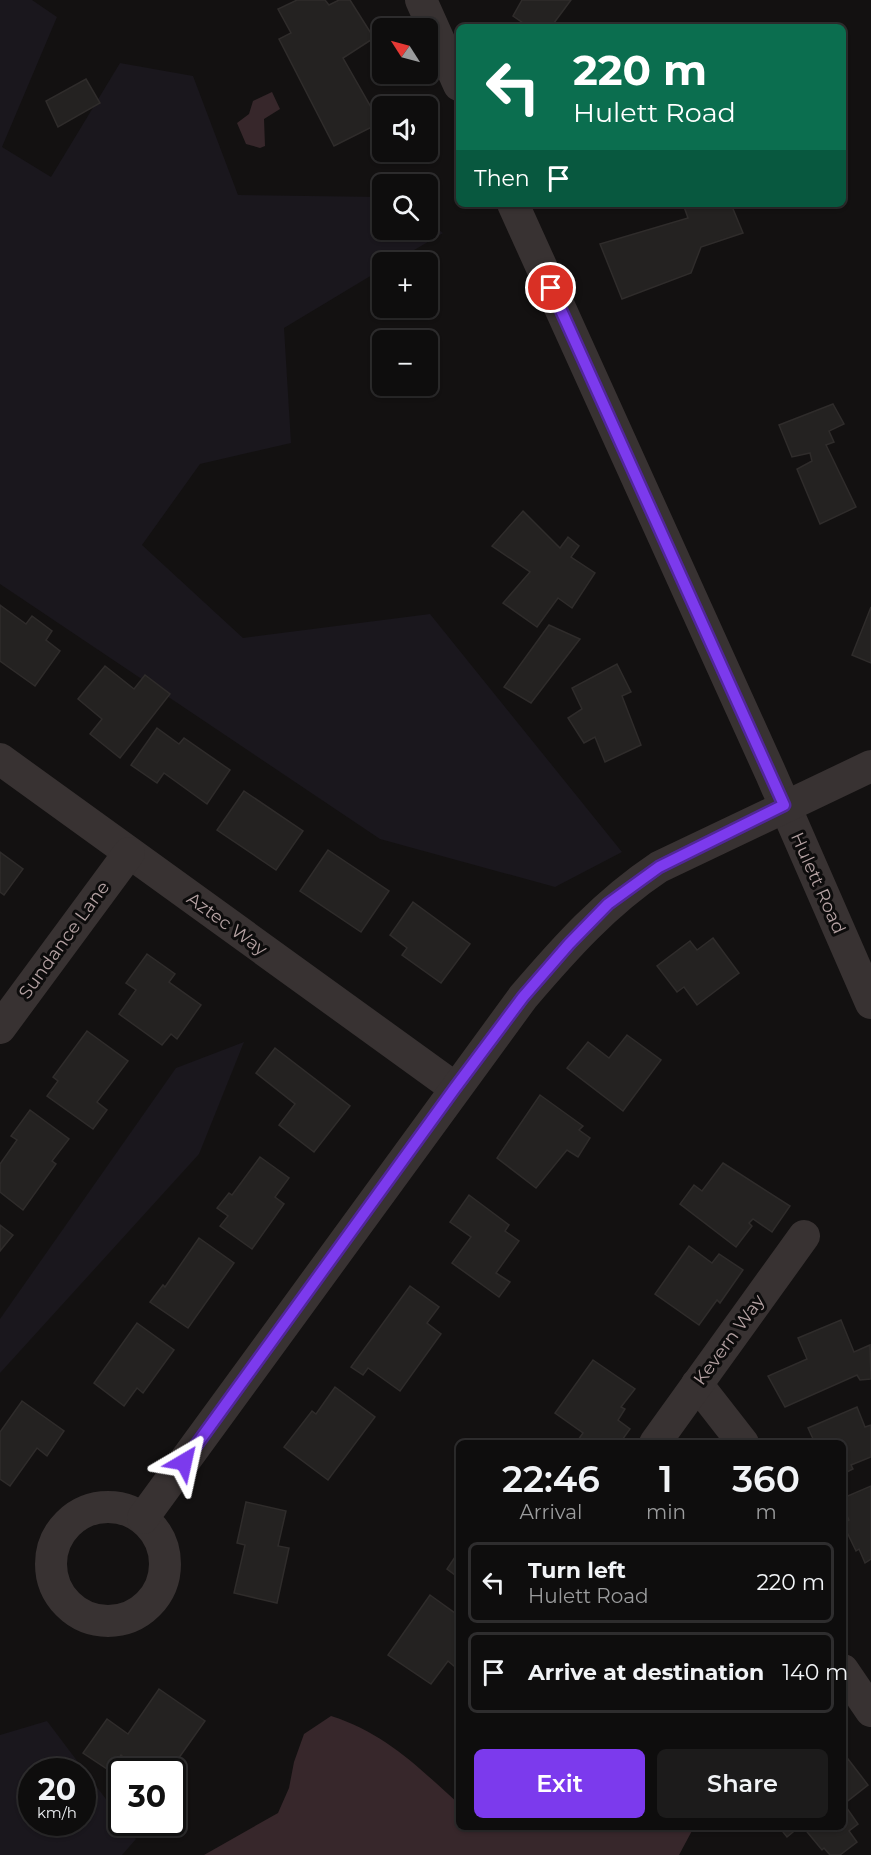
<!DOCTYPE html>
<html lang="en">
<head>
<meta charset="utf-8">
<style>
  body { margin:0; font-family:Montserrat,sans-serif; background:#1c1b1b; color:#f1f3f6; height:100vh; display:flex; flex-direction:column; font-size:22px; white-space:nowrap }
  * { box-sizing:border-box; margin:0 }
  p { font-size:20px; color:#9b9c9d }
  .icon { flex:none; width:33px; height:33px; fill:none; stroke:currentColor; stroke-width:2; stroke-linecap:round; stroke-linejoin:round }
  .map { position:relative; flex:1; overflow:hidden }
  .details { position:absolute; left:456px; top:1440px; width:390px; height:390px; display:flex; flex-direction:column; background:#0e0d0d; border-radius:9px; box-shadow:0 2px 4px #0004,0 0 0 2px #2e2d2e }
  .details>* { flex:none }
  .guide { position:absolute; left:456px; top:24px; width:390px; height:183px; border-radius:9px; box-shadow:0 2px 4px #0004,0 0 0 2px #2e2d2e; background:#0b6e4f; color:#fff; overflow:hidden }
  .needle { width:39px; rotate:306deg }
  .controls { position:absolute; left:372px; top:18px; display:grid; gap:12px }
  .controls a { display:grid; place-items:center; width:66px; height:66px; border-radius:9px; background:#0e0d0d; box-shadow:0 2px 4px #0004,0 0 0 2px #2e2d2e; font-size:30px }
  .speed { position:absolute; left:18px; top:1758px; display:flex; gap:12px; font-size:30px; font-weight:700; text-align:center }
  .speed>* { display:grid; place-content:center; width:78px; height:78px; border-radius:50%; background:#0e0d0d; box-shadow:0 2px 4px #0004,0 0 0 2px #2e2d2e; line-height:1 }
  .speed small { font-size:15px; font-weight:400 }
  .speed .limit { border:3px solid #111; border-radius:9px; background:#fff; color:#111 }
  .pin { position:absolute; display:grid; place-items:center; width:51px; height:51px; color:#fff; margin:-26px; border:3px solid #fff; border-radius:50%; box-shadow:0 2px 6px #0007 }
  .me { position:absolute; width:66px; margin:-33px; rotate:36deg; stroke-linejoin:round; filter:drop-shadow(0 0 4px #0008) }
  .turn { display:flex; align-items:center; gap:21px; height:126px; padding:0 18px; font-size:27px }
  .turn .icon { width:78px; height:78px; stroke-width:2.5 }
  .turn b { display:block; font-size:42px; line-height:51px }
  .then { display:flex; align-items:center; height:57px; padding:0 18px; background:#0003; gap:12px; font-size:22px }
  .eta { display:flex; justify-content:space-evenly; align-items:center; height:102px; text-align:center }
  .eta b { font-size:36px; font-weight:600; line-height:42px }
  .button { display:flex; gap:12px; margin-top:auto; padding:12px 18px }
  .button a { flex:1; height:69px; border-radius:9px; background:#7c3aed; color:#fff; font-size:24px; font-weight:600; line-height:69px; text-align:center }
  .button a+a { background:#1c1b1b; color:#f1f3f6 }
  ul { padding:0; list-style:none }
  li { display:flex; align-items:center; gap:18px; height:81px; margin:0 12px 9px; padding:0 6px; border:3px solid #2e2d2e; border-radius:9px }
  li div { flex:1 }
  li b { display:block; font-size:22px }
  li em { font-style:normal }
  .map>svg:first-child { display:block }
  .green { fill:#1a171d; fill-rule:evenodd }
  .water { fill:#37272b }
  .building { fill:#242221; stroke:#2f2c2b; stroke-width:1.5 }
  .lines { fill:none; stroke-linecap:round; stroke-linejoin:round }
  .minor { stroke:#383232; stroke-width:32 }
  .route-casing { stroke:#51269a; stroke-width:15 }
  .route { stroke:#7c3aed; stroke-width:10 }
  .labels { text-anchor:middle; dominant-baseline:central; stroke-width:6; stroke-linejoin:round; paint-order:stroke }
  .street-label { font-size:18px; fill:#b4a1a2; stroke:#0d0c0c }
</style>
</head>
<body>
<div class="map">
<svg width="871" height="1855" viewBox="0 0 871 1855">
  <rect width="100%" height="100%" fill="#131111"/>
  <g class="green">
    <polygon points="0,0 32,0 57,17 2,147 51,177 120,63 193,76 238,195 382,197 382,230 428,230 428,222 443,233 394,262 382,262 382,269 284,328 291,443 200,464 142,545 243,638 430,614 622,852 555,887 380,839 0,584"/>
    <polygon points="244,1042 199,1154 0,1373 0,1319 176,1068"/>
    <path d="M 47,1721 L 136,1839 L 122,1855 L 0,1855 L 0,1735 ZM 32,1772 L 82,1772 L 82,1822 L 32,1822 Z"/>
  </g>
  <g class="water">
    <polygon points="272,92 280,109 264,119 265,146 260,148 246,144 237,123 249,114 253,101"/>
    <path d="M 331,1716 C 385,1733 418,1767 459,1804 L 459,1827 L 694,1827 L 679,1855 L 204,1855 L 278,1813 L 289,1788 L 294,1762 L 304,1734 Z"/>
  </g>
  <g class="building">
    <polygon points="297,0 325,0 329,5 339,0 350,0 374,38 343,58 380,123 334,146 279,39 291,33 278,9"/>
    <polygon points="522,0 571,0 551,27 529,27 513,16"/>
    <polygon points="86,79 100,103 58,127 46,101"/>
    <polygon points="683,204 731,204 743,233 701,247 691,273 622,299 600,244 688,218"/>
    <polygon points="833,404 844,424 829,431 834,442 826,445 856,507 820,524 797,469 812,461 810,453 792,457 779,425"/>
    <polygon points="523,511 560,548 568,537 579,546 571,557 595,573 572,608 558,598 537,627 503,603 530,572 492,546"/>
    <polygon points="0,605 26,624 32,616 52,631 46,640 60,651 35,686 0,661"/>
    <polygon points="871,607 871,663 852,655"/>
    <polygon points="549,625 580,639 531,703 504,687"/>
    <polygon points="617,664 631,692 622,696 641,745 605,762 595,737 584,743 568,718 582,709 572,688"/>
    <polygon points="105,666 134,689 145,675 170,694 120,758 90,734 102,719 78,699"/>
    <polygon points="157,728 179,744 184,738 230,770 207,804 164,773 157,783 131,765"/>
    <polygon points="244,791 303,831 276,870 217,830"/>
    <polygon points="328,850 389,891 361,932 300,891"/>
    <polygon points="0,852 23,869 4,895 0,892"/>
    <polygon points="413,902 470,944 441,983 402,955 407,948 390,935"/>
    <polygon points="713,938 739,973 697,1005 684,987 677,992 657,966 690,941 697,950"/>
    <polygon points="147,954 175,974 169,982 201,1005 177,1039 171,1034 162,1045 119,1014 136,990 126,983"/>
    <polygon points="87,1031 128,1061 97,1102 107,1110 93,1129 47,1096 58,1081 53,1077"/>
    <polygon points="627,1035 661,1060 623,1111 567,1068 588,1042 609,1058"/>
    <polygon points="275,1048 350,1106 314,1152 279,1125 295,1104 256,1073"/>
    <polygon points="540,1095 583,1126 579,1130 590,1138 578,1157 567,1150 536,1188 497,1158"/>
    <polygon points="30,1110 69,1139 52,1161 56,1164 23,1210 0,1192 0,1164 17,1140 11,1136"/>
    <polygon points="260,1157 289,1178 275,1197 284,1204 252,1249 220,1226 228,1216 217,1208 229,1193 232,1195"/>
    <polygon points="723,1163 790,1206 772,1232 753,1219 749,1223 752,1226 736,1247 680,1204 694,1185 702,1191"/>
    <polygon points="469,1195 509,1225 505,1231 519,1241 496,1273 510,1282 499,1297 452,1263 471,1237 450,1222"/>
    <polygon points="0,1225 13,1235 0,1251"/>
    <polygon points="199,1238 234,1263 188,1328 150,1302 163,1285 165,1287"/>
    <polygon points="689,1246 712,1263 719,1254 743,1270 720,1303 717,1300 699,1325 655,1294"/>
    <polygon points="410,1286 439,1307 427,1323 441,1334 400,1391 368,1368 363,1375 351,1367"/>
    <polygon points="841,1320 854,1352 870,1345 871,1379 860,1380 857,1375 785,1407 768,1376 807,1359 798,1338"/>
    <polygon points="137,1323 174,1350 143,1393 137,1388 124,1406 94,1383"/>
    <polygon points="593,1360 635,1389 621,1407 625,1409 618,1420 630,1429 620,1443 576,1443 583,1433 555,1413"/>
    <polygon points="335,1387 375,1417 328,1480 284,1447 312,1411 316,1414"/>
    <polygon points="22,1401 64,1431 47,1456 37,1448 10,1486 0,1479 0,1432"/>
    <polygon points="857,1407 865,1427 871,1425 871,1457 851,1465 853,1469 843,1474 843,1443 815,1443 808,1428"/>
    <polygon points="871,1486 871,1559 865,1563 859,1549 856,1551 843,1524 849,1520 843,1507 843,1498"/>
    <polygon points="246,1502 286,1511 278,1546 289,1548 277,1603 234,1593 245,1545 237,1543"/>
    <polygon points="459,1551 459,1578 447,1569"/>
    <polygon points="430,1595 459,1616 459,1661 455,1667 448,1661 431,1684 388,1655"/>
    <polygon points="159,1689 205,1721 171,1769 168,1766 164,1772 142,1772 121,1755 110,1771 83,1753 107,1719 128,1734"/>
    <polygon points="848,1759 868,1785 844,1804 858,1824 849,1831 857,1842 840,1855 830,1855 824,1848 822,1850 803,1827 843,1827 843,1762"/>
    <polygon points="779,1827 799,1827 787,1837"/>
  </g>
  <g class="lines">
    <g class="minor">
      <polyline points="421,0 459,85"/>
      <polyline points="513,204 771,774 871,1003"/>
      <polyline points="0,759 455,1088"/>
      <polyline points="0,1028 129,853"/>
      <polyline points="697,1384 743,1443"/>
      <polyline points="655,1443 804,1236"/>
      <circle cx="108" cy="1564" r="57"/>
      <path d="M 143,1518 L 523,997 C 565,948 605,903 659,867 L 871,766"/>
      <polyline points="843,1670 871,1711"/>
    </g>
  </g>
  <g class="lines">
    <g class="route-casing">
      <polyline id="route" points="184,1462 455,1088 523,997 569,944 608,904 659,867 784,805 551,288"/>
    </g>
    <use href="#route" class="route"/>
  </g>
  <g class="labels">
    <g class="street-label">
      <text transform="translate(818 883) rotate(66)">Hulett Road</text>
      <text transform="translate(227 924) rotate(36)">Aztec Way</text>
      <text transform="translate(64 940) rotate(-54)">Sundance Lane</text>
      <text transform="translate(729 1340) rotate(-54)">Kevern Way</text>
    </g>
  </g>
</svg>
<div class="controls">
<a><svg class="needle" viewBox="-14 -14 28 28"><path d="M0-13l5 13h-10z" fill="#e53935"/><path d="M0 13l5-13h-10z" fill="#9b9c9d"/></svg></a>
<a><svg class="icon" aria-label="sound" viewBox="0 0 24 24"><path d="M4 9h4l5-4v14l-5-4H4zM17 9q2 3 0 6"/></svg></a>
<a><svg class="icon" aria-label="search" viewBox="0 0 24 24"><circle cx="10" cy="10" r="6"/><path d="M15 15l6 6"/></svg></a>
<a>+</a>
<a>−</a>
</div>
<div class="speed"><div>20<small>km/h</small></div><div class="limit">30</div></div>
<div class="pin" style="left:551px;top:288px;background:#d93025"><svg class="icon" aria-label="arrive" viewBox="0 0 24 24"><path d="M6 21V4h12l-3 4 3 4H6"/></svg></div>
<svg class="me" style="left:184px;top:1462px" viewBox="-20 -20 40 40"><path d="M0-17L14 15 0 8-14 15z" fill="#7c3aed" stroke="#fff" stroke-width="4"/></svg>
<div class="guide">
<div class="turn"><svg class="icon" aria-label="left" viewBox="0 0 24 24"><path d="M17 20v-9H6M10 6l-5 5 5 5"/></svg><div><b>220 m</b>Hulett Road</div></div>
<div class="then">Then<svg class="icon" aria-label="arrive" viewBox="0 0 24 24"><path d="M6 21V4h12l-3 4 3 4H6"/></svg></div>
</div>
<section class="details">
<div class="eta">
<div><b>22:46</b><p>Arrival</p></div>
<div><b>1</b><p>min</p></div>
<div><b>360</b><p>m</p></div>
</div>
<ul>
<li><svg class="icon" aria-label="left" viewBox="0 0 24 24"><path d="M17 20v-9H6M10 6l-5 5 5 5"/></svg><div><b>Turn left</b><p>Hulett Road</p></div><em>220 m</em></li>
<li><svg class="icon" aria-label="arrive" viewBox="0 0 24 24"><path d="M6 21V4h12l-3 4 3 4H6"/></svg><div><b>Arrive at destination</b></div><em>140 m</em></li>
</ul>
<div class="button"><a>Exit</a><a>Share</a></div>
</section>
</div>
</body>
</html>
